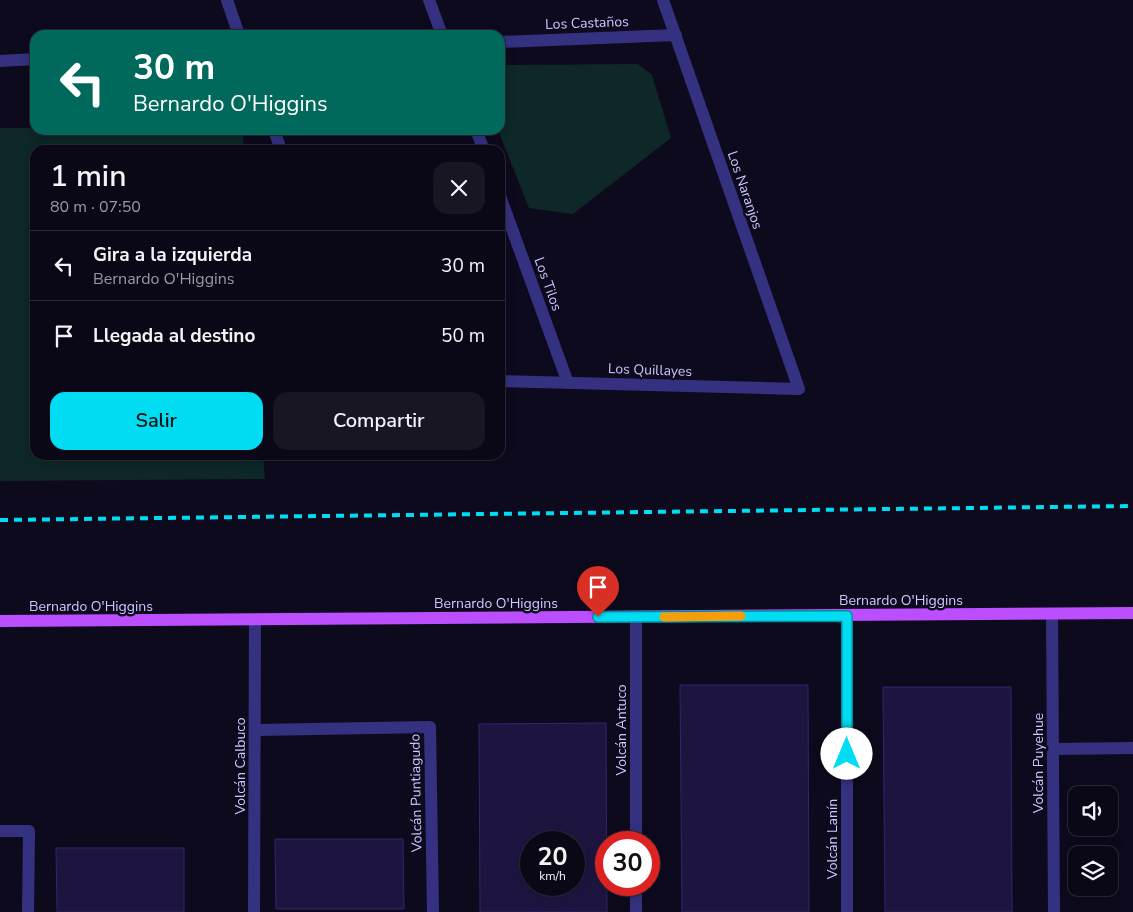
<!DOCTYPE html>
<html lang="es">
<head>
<meta charset="utf-8">
<style>
  body { margin:0; font-family:"Nunito Sans",sans-serif; background:#181623; color:#f1f3f6; height:100vh; display:flex; flex-direction:column; font-size:19px; white-space:nowrap }
  * { box-sizing:border-box; margin:0 }
  p { font-size:16px; color:#999aa1 }
  .icon { flex:none; width:28px; height:28px; fill:none; stroke:currentColor; stroke-width:2; stroke-linecap:round; stroke-linejoin:round }
  .map { position:relative; flex:1; overflow:hidden }
  .drawer { position:absolute; left:30px; top:145px; width:475px; height:315px; display:flex; flex-direction:column; background:#0a0816; border-radius:15px; box-shadow:0 2px 12px #0003,0 0 0 1px #2a2935 }
  .drawer>* { flex:none }
  .top-card { position:absolute; left:30px; top:30px; width:475px; height:105px; border-radius:15px; box-shadow:0 2px 12px #0003,0 0 0 1px #2a2935; background:#00695c; color:#fff; overflow:hidden }
  .buttons { position:absolute; left:1068px; top:786px; display:grid; gap:10px }
  .buttons a { display:grid; place-items:center; width:50px; height:50px; border-radius:10px; background:#0a0816; box-shadow:0 2px 12px #0003,0 0 0 1px #2a2935; font-size:25px }
  .speed { position:absolute; left:520px; top:831px; display:flex; gap:10px; font-size:25px; font-weight:700; text-align:center }
  .speed>* { display:grid; place-content:center; width:65px; height:65px; border-radius:50%; background:#0a0816; box-shadow:0 2px 12px #0003,0 0 0 1px #2a2935; line-height:1 }
  .speed small { font-size:12px; font-weight:400 }
  .speed .limit { border:8px solid #d22; background:#fff; color:#111 }
  .pin { position:absolute; display:grid; place-items:center; width:42px; height:42px; color:#fff; margin:-51px -21px; border-radius:50% 50% 50% 0; rotate:-45deg; box-shadow:0 0 5px #0007 }
  .pin .icon { rotate:45deg }
  .me { position:absolute; width:55px; margin:-28px; rotate:0deg; stroke-linejoin:round; filter:drop-shadow(0 0 4px #0008) }
  .turn { display:flex; align-items:center; gap:18px; height:105px; padding:0 20px; font-size:22px }
  .turn .icon { width:65px; height:65px; stroke-width:2.5 }
  .turn b { display:block; font-size:35px; line-height:42px }
  .round { display:grid; place-items:center; flex:none; width:52px; height:52px; border-radius:15px; background:#181623 }
  .overview { display:flex; align-items:center; justify-content:space-between; height:85px; padding:0 20px }
  h1 { font-size:30px; font-weight:600; line-height:38px }
  .cta { display:flex; gap:10px; margin-top:auto; padding:10px 20px }
  .cta a { flex:1; height:58px; border-radius:15px; background:#00dcf2; color:#111; font-size:20px; font-weight:600; line-height:58px; text-align:center }
  .cta a+a { background:#181623; color:#f1f3f6 }
  ul { padding:0; list-style:none }
  li { display:flex; align-items:center; gap:15px; height:70px; padding:0 20px; border-top:1px solid #2a2935 }
  li div { flex:1 }
  li b { display:block; font-size:19px }
  li em { font-style:normal }
  .map>svg:first-child { display:block }
  .green { fill:#0d2827 }
  .building { fill:#1d1540; stroke:#33256e; fill-rule:evenodd }
  .lines { fill:none; stroke-linecap:round; stroke-linejoin:round }
  .minor { stroke:#343280; stroke-width:12 }
  .major { stroke:#bb4eff; stroke-width:12 }
  .rail { stroke:#00dcf2; stroke-width:4; stroke-dasharray:8 6; stroke-linecap:butt }
  .route-casing { stroke:#008f9d; stroke-width:12 }
  .route { stroke:#00dcf2; stroke-width:9 }
  .slow { stroke:#f59e0b; stroke-width:9 }
  .labels { text-anchor:middle; dominant-baseline:central; stroke-width:5; stroke-linejoin:round; paint-order:stroke }
  .street-label { font-size:14px; fill:#cdc7ff; stroke:#0e0a1e }
</style>
</head>
<body>
<div class="map">
<svg width="1133" height="912" viewBox="0 0 1133 912">
  <rect width="100%" height="100%" fill="#0e0a1e"/>
  <g class="green">
    <polygon points="638,64 652,75 671,138 573,214 529,208 498,130 500,130 500,65"/>
    <polygon points="0,128 35,128 35,130 243,130 244,150 35,150 35,455 263,455 265,479 0,481"/>
  </g>
  <g class="building">
    <polygon points="680,685 808,685 809,912 682,912"/>
    <polygon points="883,687 1011,687 1012,912 885,912"/>
    <path d="M 606,723 L 607,912 L 480,912 L 479,724 ZM 531,842 L 574,842 L 574,885 L 531,885 Z"/>
    <polygon points="275,839 403,839 404,909 276,909"/>
    <polygon points="56,848 184,848 184,912 57,912"/>
  </g>
  <g class="lines">
    <g class="minor">
      <polyline points="227,0 239,35"/>
      <polyline points="429,0 442,35"/>
      <polyline points="500,42 676,35"/>
      <polyline points="0,61 35,59"/>
      <polyline points="274,130 281,150"/>
      <polyline points="476,130 484,150"/>
      <polyline points="500,196 568,383"/>
      <polyline points="500,381 799,389 663,0"/>
      <polyline points="1052,614 1054,912"/>
      <polyline points="636,617 636,842"/>
      <polyline points="255,730 430,727 433,912"/>
      <polyline points="1053,749 1133,748"/>
      <polyline points="0,831 29,831 28,912"/>
      <polyline points="636,885 636,912"/>
      <polyline points="254,912 255,620"/>
      <polyline points="847,912 847,616"/>
    </g>
    <polyline class="major" points="0,621 1133,613"/>
    <polyline class="rail" points="0,520 1133,506"/>
  </g>
  <g class="lines">
    <g class="route-casing">
      <polyline id="route" points="598,617 847,616 847,754"/>
    </g>
    <use href="#route" class="route"/>
    <polyline class="slow" points="664,617 741,616"/>
  </g>
  <g class="labels">
    <g class="street-label">
      <text transform="translate(587 23) rotate(-2)">Los Castaños</text>
      <text transform="translate(745 190) rotate(71)">Los Naranjos</text>
      <text transform="translate(548 284) rotate(70)">Los Tilos</text>
      <text transform="translate(650 370) rotate(2)">Los Quillayes</text>
      <text x="901" y="600">Bernardo O'Higgins</text>
      <text x="496" y="603">Bernardo O'Higgins</text>
      <text x="91" y="606">Bernardo O'Higgins</text>
      <text transform="translate(621 730) rotate(-90)">Volcán Antuco</text>
      <text transform="translate(1038 763) rotate(-90)">Volcán Puyehue</text>
      <text transform="translate(240 766) rotate(-90)">Volcán Calbuco</text>
      <text transform="translate(416 793) rotate(-91)">Volcán Puntiagudo</text>
      <text transform="translate(832 839) rotate(-90)">Volcán Lanín</text>
    </g>
  </g>
</svg>
<div class="buttons">
<a><svg class="icon" aria-label="sound" viewBox="0 0 24 24"><path d="M4 9h4l5-4v14l-5-4H4zM17 9q2 3 0 6"/></svg></a>
<a><svg class="icon" aria-label="layers" viewBox="0 0 24 24"><path d="M12 4l9 5-9 5-9-5zM3 14l9 5 9-5"/></svg></a>
</div>
<div class="speed"><div>20<small>km/h</small></div><div class="limit">30</div></div>
<div class="pin" style="left:598px;top:617px;background:#d93025"><svg class="icon" aria-label="arrive" viewBox="0 0 24 24"><path d="M6 21V4h12l-3 4 3 4H6"/></svg></div>
<svg class="me" style="left:847px;top:754px" viewBox="-20 -20 40 40"><circle r="19" fill="#fff"/><path d="M0-13L10 11 0 6-10 11z" fill="#00dcf2"/></svg>
<div class="top-card">
<div class="turn"><svg class="icon" aria-label="left" viewBox="0 0 24 24"><path d="M17 20v-9H6M10 6l-5 5 5 5"/></svg><div><b>30 m</b>Bernardo O'Higgins</div></div>
</div>
<section class="drawer">
<div class="overview"><div><h1>1 min</h1><p>80 m · 07:50</p></div><a class="round"><svg class="icon" aria-label="close" viewBox="0 0 24 24"><path d="M6 6l12 12M18 6L6 18"/></svg></a></div>
<ul>
<li><svg class="icon" aria-label="left" viewBox="0 0 24 24"><path d="M17 20v-9H6M10 6l-5 5 5 5"/></svg><div><b>Gira a la izquierda</b><p>Bernardo O'Higgins</p></div><em>30 m</em></li>
<li><svg class="icon" aria-label="arrive" viewBox="0 0 24 24"><path d="M6 21V4h12l-3 4 3 4H6"/></svg><div><b>Llegada al destino</b></div><em>50 m</em></li>
</ul>
<div class="cta"><a>Salir</a><a>Compartir</a></div>
</section>
</div>
</body>
</html>
